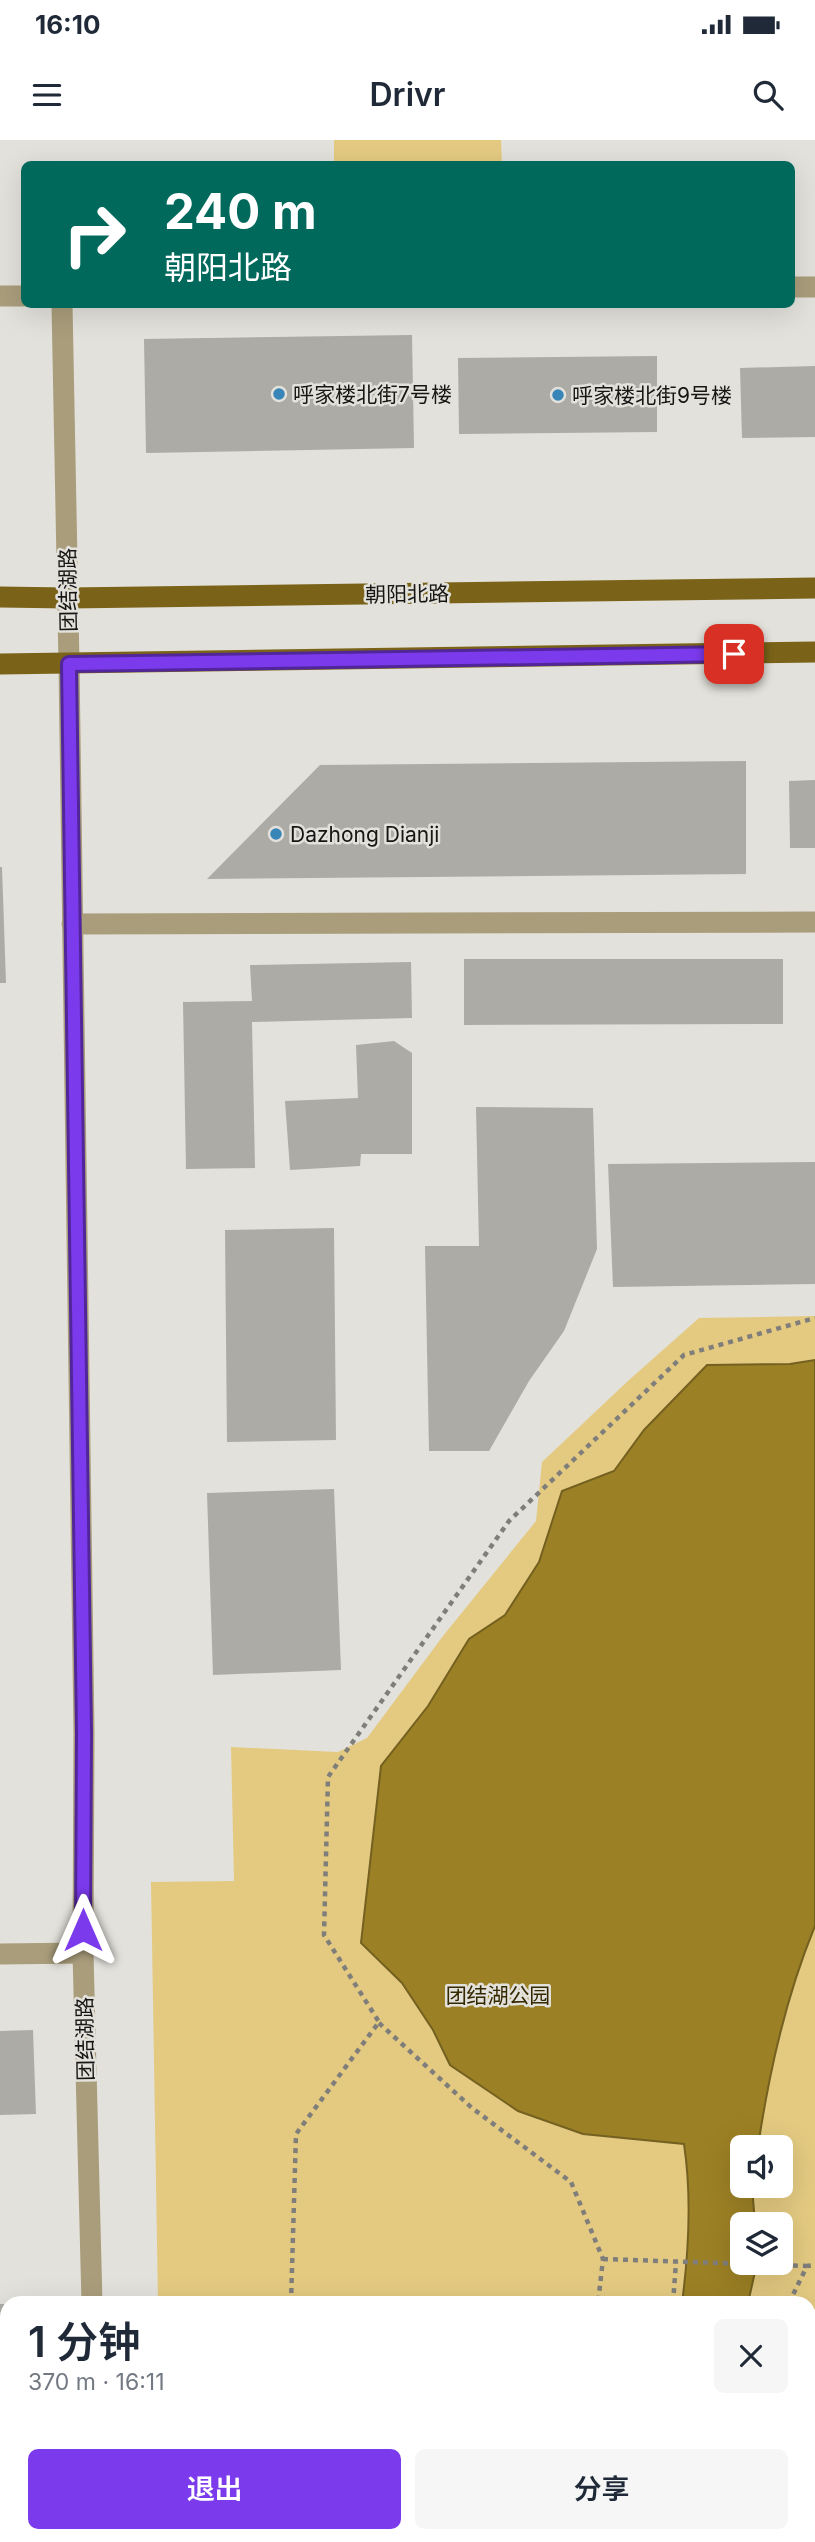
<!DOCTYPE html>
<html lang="zh">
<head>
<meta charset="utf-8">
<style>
  body { margin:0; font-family:Inter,"Noto Sans SC",sans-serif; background:#f6f6f7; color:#1f2937; height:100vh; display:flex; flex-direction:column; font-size:26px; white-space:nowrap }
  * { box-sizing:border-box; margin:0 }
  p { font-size:23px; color:#747a83 }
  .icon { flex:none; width:38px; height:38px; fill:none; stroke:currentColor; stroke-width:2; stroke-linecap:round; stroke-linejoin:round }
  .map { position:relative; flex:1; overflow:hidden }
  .side { position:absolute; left:0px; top:2156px; width:816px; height:247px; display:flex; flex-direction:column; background:#fff; border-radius:21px 21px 0 0; box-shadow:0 7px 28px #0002 }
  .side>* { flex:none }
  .banner { position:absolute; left:21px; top:21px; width:774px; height:147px; border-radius:10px; box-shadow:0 7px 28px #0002; background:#00695c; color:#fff; overflow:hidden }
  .controls { position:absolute; left:730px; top:1995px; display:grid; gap:14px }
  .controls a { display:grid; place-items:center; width:63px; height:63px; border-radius:10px; background:#fff; box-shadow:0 7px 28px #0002; font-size:35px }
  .pin { position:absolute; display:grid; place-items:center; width:60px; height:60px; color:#fff; margin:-30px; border-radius:14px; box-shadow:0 4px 10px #0006 }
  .me { position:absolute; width:77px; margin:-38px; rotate:0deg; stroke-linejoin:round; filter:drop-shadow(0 0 5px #0008) }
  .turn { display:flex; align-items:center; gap:24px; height:147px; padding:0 28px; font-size:32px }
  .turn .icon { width:91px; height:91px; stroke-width:2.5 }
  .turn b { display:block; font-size:49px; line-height:60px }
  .round { display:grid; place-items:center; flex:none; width:74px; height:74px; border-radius:10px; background:#f6f6f7 }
  .overview { display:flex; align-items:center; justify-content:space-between; height:119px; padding:0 28px }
  h1 { font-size:42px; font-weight:600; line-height:52px }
  .cta { display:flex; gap:14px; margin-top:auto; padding:14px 28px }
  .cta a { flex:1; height:80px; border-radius:10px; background:#7c3aed; color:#fff; font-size:28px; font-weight:600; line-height:80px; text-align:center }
  .cta a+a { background:#f6f6f7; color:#1f2937 }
  .status { display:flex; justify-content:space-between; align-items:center; height:49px; padding:0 35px; background:#fff; direction:ltr }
  .status svg { height:19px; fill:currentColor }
  header { display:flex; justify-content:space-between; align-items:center; height:91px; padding:0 28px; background:#fff; font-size:32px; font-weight:600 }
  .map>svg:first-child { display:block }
  .green { fill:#e4ca81; fill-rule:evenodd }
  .water { fill:#9c8025; stroke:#746020; stroke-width:2 }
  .building { fill:#adaba6 }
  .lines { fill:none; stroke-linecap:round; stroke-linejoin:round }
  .path { stroke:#7f7e7a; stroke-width:4.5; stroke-dasharray:5 5; stroke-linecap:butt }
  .minor { stroke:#a99d7b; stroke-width:21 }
  .tertiary { stroke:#a99d7b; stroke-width:21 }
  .primary { stroke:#7a6318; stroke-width:21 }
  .route-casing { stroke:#51269a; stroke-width:18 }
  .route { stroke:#7c3aed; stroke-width:12 }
  .poi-dot { fill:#3885b8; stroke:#e3e1db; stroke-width:2.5 }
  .labels { text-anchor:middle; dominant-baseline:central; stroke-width:5; stroke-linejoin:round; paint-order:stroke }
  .poi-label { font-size:21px; fill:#171614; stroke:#e3e1db; text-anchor:start }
  .street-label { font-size:21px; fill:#171614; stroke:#e3e1db }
  .park-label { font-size:21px; fill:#342801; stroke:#e3e1db }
</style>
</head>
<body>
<div class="status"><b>16:10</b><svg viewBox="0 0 49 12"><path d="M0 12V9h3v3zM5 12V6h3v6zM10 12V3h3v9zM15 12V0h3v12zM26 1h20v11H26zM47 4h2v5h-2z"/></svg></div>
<header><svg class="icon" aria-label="menu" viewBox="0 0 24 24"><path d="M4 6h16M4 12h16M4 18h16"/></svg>Drivr<svg class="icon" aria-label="search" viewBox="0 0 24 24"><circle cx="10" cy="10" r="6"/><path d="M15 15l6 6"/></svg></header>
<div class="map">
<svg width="815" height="2402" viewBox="0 0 815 2402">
  <rect width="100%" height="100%" fill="#e3e1db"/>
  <g class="green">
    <polygon points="334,0 501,0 502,24 334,24"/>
    <path d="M 815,1176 L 815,2402 L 531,2402 L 531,2396 L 808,2396 L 808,2163 L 158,2163 L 151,1742 L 234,1741 L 231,1607 L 338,1612 L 367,1598 L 443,1496 L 536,1381 L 542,1322 L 629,1240 L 699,1178 ZM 742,2007 L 780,2007 L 780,2046 L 742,2046 ZM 742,2084 L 780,2084 L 780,2123 L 742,2123 Z"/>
  </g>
  <g class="water">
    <path d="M 815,1220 L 815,1786 C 786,1856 769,1932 758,2007 L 742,2007 L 742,2046 L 752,2046 L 755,2084 L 742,2084 L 742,2123 L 757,2123 L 748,2163 L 682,2163 C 689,2110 692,2057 684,2004 L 583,1994 L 518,1971 L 450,1925 L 433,1890 L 402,1843 L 361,1803 L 381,1626 L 428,1566 L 469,1499 L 505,1475 L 539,1422 L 562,1351 L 614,1331 L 644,1290 L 707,1225 L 790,1224 Z"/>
    <polygon points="637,2396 745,2396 748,2402 637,2402"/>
  </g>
  <g class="building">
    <polygon points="412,195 414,308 146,313 144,199"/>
    <polygon points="657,216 657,292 459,294 458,218"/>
    <polygon points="815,226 815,297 742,298 740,228"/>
    <polygon points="746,621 746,734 207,739 320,625"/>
    <polygon points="815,640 815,708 790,708 789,641"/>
    <polygon points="0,727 2,727 6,843 0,843"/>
    <polygon points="464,819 783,819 783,884 464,885"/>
    <polygon points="411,822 412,878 252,882 255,1028 186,1029 183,862 252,861 250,825"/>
    <polygon points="394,901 412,913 412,1014 361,1014 360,1026 290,1030 285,961 358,958 356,905"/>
    <polygon points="476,967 593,968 597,1109 564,1191 529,1241 489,1311 429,1311 425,1106 479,1106"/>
    <polygon points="815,1022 815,1144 613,1147 608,1024"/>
    <polygon points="334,1088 336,1300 227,1302 225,1090"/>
    <polygon points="334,1349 341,1530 213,1535 207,1353"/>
    <polygon points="33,1890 36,1974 0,1975 0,1891"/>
    <polygon points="0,2164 7,2164 7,2396 21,2396 21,2402 0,2402"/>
  </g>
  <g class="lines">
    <g class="path">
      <polyline points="379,1883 472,1968 571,2042 603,2119 598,2163"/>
      <polyline points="603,2119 807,2126"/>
      <polyline points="243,2163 290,2161"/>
      <polyline points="291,2163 296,1994 379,1882 324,1795 328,1637 509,1381 684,1215 815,1178"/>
      <polyline points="673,2163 676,2122"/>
      <polyline points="789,2163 807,2126 815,2125"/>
      <polyline points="565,2396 568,2402"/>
      <polyline points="806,2396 814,2402"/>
      <polyline points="624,2402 625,2396"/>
    </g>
    <g class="minor">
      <polyline points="791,147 815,147"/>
      <polyline points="0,156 24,156"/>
      <polyline points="62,164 69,524"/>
      <polyline points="72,784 815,782"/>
      <polyline points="0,1814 83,1813"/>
    </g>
    <g class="tertiary">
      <polyline points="69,524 84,1593 83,1813 92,2163"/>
      <polyline points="92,2396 92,2402"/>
    </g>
    <g class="primary">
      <polyline points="0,457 68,458 815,448"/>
      <polyline points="0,524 815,512"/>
    </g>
  </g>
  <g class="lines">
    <g class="route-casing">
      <polyline id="route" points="83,1790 84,1593 69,524 734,514"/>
    </g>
    <use href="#route" class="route"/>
  </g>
  <g class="poi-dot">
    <circle cx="279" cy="254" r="7"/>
    <circle cx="558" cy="255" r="7"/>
    <circle cx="276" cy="694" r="7"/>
  </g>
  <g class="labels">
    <g class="poi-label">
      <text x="293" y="254">呼家楼北街7号楼</text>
      <text x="572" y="255">呼家楼北街9号楼</text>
      <text x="290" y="694">Dazhong Dianji</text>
    </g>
    <g class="street-label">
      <text transform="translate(68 450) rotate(-91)">团结湖路</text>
      <text transform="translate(407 454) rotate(-1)">朝阳北路</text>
      <text transform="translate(85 1899) rotate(-91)">团结湖路</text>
    </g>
    <g class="park-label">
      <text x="498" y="1855">团结湖公园</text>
    </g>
  </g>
</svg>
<div class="controls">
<a><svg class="icon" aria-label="sound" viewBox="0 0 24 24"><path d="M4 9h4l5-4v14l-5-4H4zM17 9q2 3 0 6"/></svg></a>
<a><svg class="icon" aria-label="layers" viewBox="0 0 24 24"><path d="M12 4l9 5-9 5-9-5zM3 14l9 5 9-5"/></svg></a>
</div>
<div class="pin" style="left:734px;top:514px;background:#d93025"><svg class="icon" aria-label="arrive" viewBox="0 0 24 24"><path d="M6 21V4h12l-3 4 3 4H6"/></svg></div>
<svg class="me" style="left:83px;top:1790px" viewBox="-20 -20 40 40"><path d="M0-17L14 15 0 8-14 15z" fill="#7c3aed" stroke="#fff" stroke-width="4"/></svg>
<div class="banner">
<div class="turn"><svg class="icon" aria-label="right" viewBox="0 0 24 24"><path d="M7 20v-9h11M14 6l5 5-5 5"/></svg><div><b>240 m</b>朝阳北路</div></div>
</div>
<section class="side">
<div class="overview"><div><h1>1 分钟</h1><p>370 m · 16:11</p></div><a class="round"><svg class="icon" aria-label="close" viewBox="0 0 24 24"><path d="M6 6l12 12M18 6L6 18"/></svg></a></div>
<div class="cta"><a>退出</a><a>分享</a></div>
</section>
</div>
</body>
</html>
